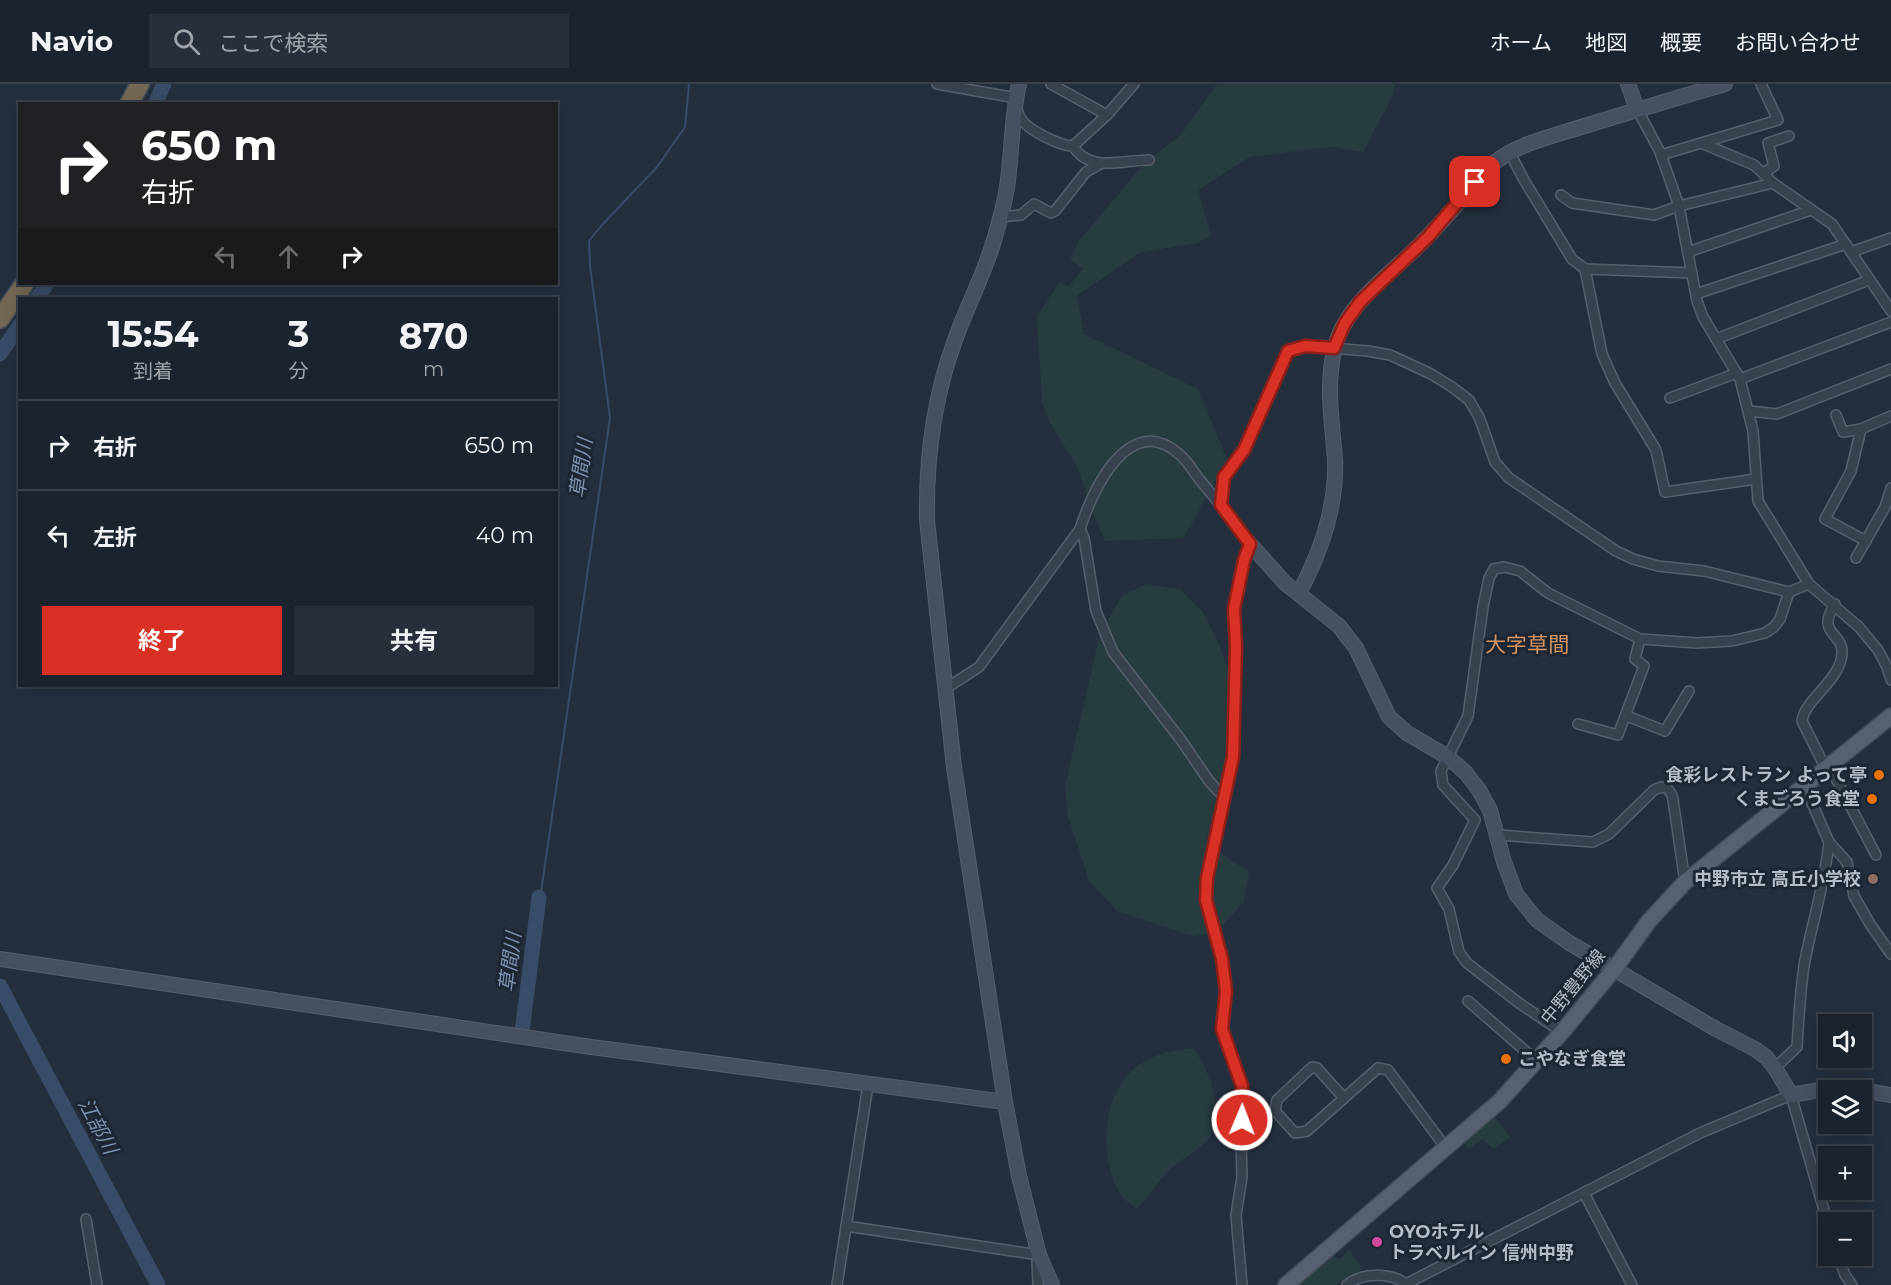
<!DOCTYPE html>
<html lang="ja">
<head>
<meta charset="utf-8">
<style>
  body { margin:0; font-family:Montserrat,"Noto Sans JP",sans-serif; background:#282f3a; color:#f1f3f6; height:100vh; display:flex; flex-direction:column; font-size:22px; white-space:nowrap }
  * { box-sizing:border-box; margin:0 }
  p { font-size:20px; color:#a0a4aa }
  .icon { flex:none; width:33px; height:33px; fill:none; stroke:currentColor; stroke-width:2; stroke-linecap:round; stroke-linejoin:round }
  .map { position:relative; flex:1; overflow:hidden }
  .details { position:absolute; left:18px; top:213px; width:540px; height:390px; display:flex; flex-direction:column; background:#1b232e; border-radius:0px; box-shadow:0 3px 15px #0003,0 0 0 2px #39404a }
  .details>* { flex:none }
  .guide { position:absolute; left:18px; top:18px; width:540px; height:183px; border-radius:0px; box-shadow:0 3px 15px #0003,0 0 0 2px #39404a; background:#202124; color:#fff; overflow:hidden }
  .controls { position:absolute; left:1818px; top:930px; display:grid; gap:12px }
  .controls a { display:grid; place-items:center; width:54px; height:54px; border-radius:0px; background:#1b232e; box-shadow:0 3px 15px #0003,0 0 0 2px #39404a; font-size:30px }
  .pin { position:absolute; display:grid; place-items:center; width:51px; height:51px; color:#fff; margin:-26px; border-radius:12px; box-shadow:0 3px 9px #0006 }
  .me { position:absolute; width:66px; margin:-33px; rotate:1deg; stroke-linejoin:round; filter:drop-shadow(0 0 4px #0008) }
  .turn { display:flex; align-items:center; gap:21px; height:126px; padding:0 24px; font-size:27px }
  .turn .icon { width:78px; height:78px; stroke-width:2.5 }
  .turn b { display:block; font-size:42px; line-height:51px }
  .lanes { display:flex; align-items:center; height:57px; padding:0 24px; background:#0003; justify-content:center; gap:30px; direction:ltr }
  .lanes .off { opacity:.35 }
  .eta { display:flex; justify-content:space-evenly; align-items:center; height:102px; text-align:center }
  .eta b { font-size:36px; font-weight:700; line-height:42px }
  .action { display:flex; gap:12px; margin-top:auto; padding:12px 24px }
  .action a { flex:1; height:69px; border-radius:0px; background:#d93025; color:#fff; font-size:24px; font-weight:700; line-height:69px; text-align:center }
  .action a+a { background:#282f3a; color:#f1f3f6 }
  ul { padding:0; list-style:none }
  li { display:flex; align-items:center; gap:18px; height:90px; padding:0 24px; border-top:2px solid #39404a }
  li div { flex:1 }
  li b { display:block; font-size:22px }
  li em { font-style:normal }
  header { display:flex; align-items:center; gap:36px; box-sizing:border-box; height:84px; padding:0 30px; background:#1b232e; border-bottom:2px solid #39404a }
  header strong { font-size:28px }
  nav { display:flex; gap:33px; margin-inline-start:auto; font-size:21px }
  .search { width:420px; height:54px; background:#282f3a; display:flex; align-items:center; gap:15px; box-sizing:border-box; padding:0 21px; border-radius:0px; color:#a0a4aa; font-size:22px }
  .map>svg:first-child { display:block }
  .green { fill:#263c3f }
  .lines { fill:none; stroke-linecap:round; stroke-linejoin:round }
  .stream { stroke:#394c67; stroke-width:2 }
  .river { stroke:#394c67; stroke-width:15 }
  .street-casing { stroke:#565f6c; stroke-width:12 }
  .secondary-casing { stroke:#565f6c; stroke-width:16 }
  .primary-casing { stroke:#414a57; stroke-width:18 }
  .highway-casing { stroke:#434c59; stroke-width:21 }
  .street { stroke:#38414e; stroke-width:9 }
  .secondary { stroke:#465061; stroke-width:14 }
  .primary { stroke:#56606e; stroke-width:15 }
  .highway { stroke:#746855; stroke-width:18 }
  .route-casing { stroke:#8d1f18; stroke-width:15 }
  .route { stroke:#d93025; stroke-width:10 }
  .food-dot { fill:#e8710a; stroke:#1d2633; stroke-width:2 }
  .education-dot { fill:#8d6e63; stroke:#1d2633; stroke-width:2 }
  .hotel-dot { fill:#d1479c; stroke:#1d2633; stroke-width:2 }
  .labels { text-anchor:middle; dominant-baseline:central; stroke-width:6; stroke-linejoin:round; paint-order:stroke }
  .poi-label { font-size:18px; font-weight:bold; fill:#b4bcc9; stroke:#1d2633; text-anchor:end }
  .street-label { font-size:18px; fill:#b4bcc9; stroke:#1d2633 }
  .water-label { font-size:20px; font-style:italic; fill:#7c92b1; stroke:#1d2633 }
  .quarter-label { font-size:21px; fill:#d59563; stroke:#1d2633 }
</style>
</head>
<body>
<header>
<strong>Navio</strong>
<div class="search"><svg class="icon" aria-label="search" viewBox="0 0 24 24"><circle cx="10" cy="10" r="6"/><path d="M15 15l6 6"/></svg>ここで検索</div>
<nav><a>ホーム</a><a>地図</a><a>概要</a><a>お問い合わせ</a></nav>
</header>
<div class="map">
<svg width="1891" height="1201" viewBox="0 0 1891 1201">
  <rect width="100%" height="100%" fill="#242f3e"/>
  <g class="green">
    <polygon points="1217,0 1396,0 1392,13 1363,68 1330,63 1250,73 1198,106 1211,151 1198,159 1139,169 1077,212 1084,250 1198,305 1227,375 1184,454 1105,457 1092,427 1078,384 1051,341 1042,318 1037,233 1059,199 1069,202 1083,185 1070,175 1079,157 1136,89 1152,72 1179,53"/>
    <polygon points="1146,500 1180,505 1203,528 1218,558 1234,602 1242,643 1219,708 1206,759 1249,788 1244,817 1225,839 1210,849 1192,852 1117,827 1089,797 1068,733 1065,702 1100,550 1122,512"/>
    <path d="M 1193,964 C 1209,985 1227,1029 1209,1054 C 1199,1068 1181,1074 1169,1086 C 1158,1098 1148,1112 1137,1125 C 1132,1121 1124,1116 1120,1110 C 1098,1071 1101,1007 1140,980 C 1156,969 1174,966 1193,964 Z"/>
    <polygon points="1493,1031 1510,1053 1494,1065 1483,1055 1468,1065 1463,1058"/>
    <polygon points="1349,1166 1361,1182 1359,1189 1352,1191 1344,1200 1340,1198 1336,1201 1297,1201 1332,1171 1340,1175"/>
  </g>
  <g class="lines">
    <polyline class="stream" points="541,808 610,334 590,182 589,157 601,142 657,83 685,43 689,0"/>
    <g class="river">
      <polyline points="155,20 164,0"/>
      <polyline points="37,214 47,200"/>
      <polyline points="0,270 20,241"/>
      <polyline points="0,902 158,1201"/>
      <polyline points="522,948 539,813"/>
    </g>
    <g class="street-casing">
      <g id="street">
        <path d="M 937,0 L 1011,13 C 1018,20 1016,27 1021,35 C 1028,46 1060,62 1073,62 L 1107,31 L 1134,0"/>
        <polyline points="1051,0 1107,31"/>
        <polyline points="1637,25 1660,68 1679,122 1697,217 1703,233 1740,295 1753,347 1758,417 1809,500 1859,543 1878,566 1887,583 1891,596"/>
        <polyline points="1701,59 1754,81 1773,99"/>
        <path d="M 1073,62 C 1089,89 1123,76 1149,76"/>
        <polyline points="1510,69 1524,96 1572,175 1585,185 1602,270 1615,299 1656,366 1665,408 1756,395"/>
        <polyline points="1661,71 1778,36 1761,0"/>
        <polyline points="1764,89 1774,82 1768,59 1789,52"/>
        <polyline points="1561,111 1572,119 1654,131 1679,122 1773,99 1832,140 1891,227"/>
        <polyline points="1000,133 1021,131 1034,120 1051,129 1055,127 1086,88 1100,80"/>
        <polyline points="1688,168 1811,126"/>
        <polyline points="1851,168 1891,154"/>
        <polyline points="1585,185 1692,189"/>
        <polyline points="1696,210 1846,160"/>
        <polyline points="1716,255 1869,196"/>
        <polyline points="1740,295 1891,238"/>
        <polyline points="1670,314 1737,289"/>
        <polyline points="1749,327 1777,330 1891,285"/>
        <polyline points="1836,331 1843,348 1861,345 1891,332"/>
        <polyline points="1861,345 1851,387 1825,435 1866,457"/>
        <polyline points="1221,421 1224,393 1243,366 1288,267 1305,262 1368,267 1390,271 1431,290 1452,303 1469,316 1479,333 1495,378 1509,394 1616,467 1633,475 1658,482 1704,487 1789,508"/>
        <polyline points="1080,445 1084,454 1096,527 1113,568 1181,656 1209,697 1219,708 1226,711"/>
        <polyline points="1856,474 1885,423 1891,404"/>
        <path d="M 1835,520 C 1815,551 1844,548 1842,570 C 1840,597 1804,616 1802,637 L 1822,677 L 1832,687 L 1876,771"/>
        <path d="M 945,605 L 979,583 L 1080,445 C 1092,407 1129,326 1179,370 C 1187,376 1193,387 1199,395 C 1217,416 1234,438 1250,460 L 1244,476 L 1234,525 L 1236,563 L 1233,673 L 1224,721 L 1207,794 L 1207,816 L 1222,875 L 1226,907 L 1222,945 L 1242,1002 L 1241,1055 L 1242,1093 L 1236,1131 L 1242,1201"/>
        <polyline points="1627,632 1665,647 1689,607"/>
        <polyline points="1578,640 1618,651 1644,582 1635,575 1640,555"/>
        <polyline points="1804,701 1829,758 1847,778 1854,812 1870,840 1891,870"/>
        <polyline points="1498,751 1593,758 1609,750 1654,706 1661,703 1667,704 1672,711 1673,716 1685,798"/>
        <polyline points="1468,917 1537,977"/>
        <polyline points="1562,948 1519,919 1467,879 1459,868 1449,825 1437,804 1453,781 1475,736 1443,701 1441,687 1468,632 1483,523 1489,494 1494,485 1504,483 1520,487 1548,509 1640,555 1697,559 1732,557 1765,549 1774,543 1780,535 1789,508 1809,500"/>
        <path d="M 1775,984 L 1797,963 C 1799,934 1800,904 1805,876 C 1813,836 1825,798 1829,758"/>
        <polyline points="1344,1014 1317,984 1312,983 1277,1016 1275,1027 1295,1049 1307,1047 1378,984 1388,986 1446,1064"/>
        <polyline points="1584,1109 1632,1201"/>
        <polyline points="86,1135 97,1201"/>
        <polyline points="846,1142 1039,1171 1037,1178 1038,1201"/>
        <polyline points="1838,1172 1845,1191 1852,1201"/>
        <polyline points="1406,1200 1700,1049 1791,1011 1828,1140"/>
        <polyline points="837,1201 868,1001"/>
        <path d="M 1347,1201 C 1362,1188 1392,1188 1407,1201"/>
      </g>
    </g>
    <g class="secondary-casing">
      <g id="secondary">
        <path d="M 1019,0 C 1012,31 1012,64 1008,96 C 1006,115 1000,135 995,153 C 985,189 967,222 955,256 C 934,313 926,376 927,436 L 954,683 L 1005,1018 L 1019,1092 L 1039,1171 L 1052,1201"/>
        <polyline points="1628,0 1637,25"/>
        <polyline points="1250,460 1285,499 1339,542 1356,564 1389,633 1407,649 1448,673 1466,689 1479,706 1490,726 1504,778 1516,810 1537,836 1568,858 1716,945 1755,965 1766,973 1775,984 1791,1011 1831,1004 1861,1006 1891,1011"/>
        <path d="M 1299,509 C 1321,468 1337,422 1335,375 C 1332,338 1326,303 1334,267 C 1342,227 1380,198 1408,172 C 1424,157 1438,142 1452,126 C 1466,110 1478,92 1494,79 C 1518,60 1549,53 1578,44 C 1627,29 1676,14 1725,0"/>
        <polyline points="0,875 584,962 1005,1018"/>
      </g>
    </g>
    <g class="primary-casing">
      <polyline id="primary" points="1286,1201 1500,1017 1562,948 1615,884 1649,837 1685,798 1891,632"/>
    </g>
    <g class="highway-casing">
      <g id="highway">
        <polyline points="129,20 140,0"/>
        <polyline points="0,235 24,200"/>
      </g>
    </g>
    <use href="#street" class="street"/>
    <use href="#secondary" class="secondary"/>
    <use href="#primary" class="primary"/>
    <use href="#highway" class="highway"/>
  </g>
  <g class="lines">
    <g class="route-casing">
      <polyline id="route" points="1242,1036 1242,1002 1222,945 1226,907 1222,875 1206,816 1207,794 1233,673 1236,563 1234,525 1244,476 1250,460 1221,421 1224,393 1244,366 1288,267 1305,262 1334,264 1345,239 1360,218 1428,153 1475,98"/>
    </g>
    <use href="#route" class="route"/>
  </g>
  <g class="food-dot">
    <circle cx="1879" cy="691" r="6"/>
    <circle cx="1872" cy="715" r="6"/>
    <circle cx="1506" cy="975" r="6"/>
  </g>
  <circle class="education-dot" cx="1873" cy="795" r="6"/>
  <circle class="hotel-dot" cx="1377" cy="1158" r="6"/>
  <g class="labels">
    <g class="poi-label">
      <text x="1867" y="691">食彩レストラン よって亭</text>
      <text x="1860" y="715">くまごろう食堂</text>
      <text x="1861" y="795">中野市立 高丘小学校</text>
      <text x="1518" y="975" text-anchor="start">こやなぎ食堂</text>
      <text x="1389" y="1148" text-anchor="start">OYOホテル<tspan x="1389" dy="21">トラベルイン 信州中野</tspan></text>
    </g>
    <g class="street-label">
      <text transform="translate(1573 903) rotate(-51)">中野豊野線</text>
    </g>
    <g class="water-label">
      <text transform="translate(581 384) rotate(-82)">草間川</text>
      <text transform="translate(510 878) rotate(-83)">草間川</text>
      <text transform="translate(98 1042) rotate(62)">江部川</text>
    </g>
    <g class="quarter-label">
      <text x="1527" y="560">大字草間</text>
    </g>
  </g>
</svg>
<div class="controls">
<a><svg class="icon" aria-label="sound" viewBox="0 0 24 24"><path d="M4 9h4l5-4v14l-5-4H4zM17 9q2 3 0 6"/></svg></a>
<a><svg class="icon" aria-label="layers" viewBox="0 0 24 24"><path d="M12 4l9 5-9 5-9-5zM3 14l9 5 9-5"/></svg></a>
<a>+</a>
<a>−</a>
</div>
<div class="pin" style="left:1475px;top:98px;background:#d93025"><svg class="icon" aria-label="arrive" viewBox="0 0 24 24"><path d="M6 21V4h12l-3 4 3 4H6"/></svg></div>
<svg class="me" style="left:1242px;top:1036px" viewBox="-20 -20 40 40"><circle r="17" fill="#d93025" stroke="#fff" stroke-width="3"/><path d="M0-11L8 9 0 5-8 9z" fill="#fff"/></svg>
<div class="guide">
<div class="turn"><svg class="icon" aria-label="right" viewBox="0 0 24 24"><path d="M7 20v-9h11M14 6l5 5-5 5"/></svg><div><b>650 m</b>右折</div></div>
<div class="lanes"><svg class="icon off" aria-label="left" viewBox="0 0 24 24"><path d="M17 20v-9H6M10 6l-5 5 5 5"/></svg><svg class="icon off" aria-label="ahead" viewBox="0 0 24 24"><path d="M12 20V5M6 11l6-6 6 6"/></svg><svg class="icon" aria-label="right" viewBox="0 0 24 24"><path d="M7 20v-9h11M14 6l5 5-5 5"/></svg></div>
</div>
<section class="details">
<div class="eta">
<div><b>15:54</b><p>到着</p></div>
<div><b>3</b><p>分</p></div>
<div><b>870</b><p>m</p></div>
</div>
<ul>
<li><svg class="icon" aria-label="right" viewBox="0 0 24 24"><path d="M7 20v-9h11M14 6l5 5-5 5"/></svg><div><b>右折</b></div><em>650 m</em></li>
<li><svg class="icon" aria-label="left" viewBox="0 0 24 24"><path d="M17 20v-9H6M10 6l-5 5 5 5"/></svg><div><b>左折</b></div><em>40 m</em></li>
</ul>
<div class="action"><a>終了</a><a>共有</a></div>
</section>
</div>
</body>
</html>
